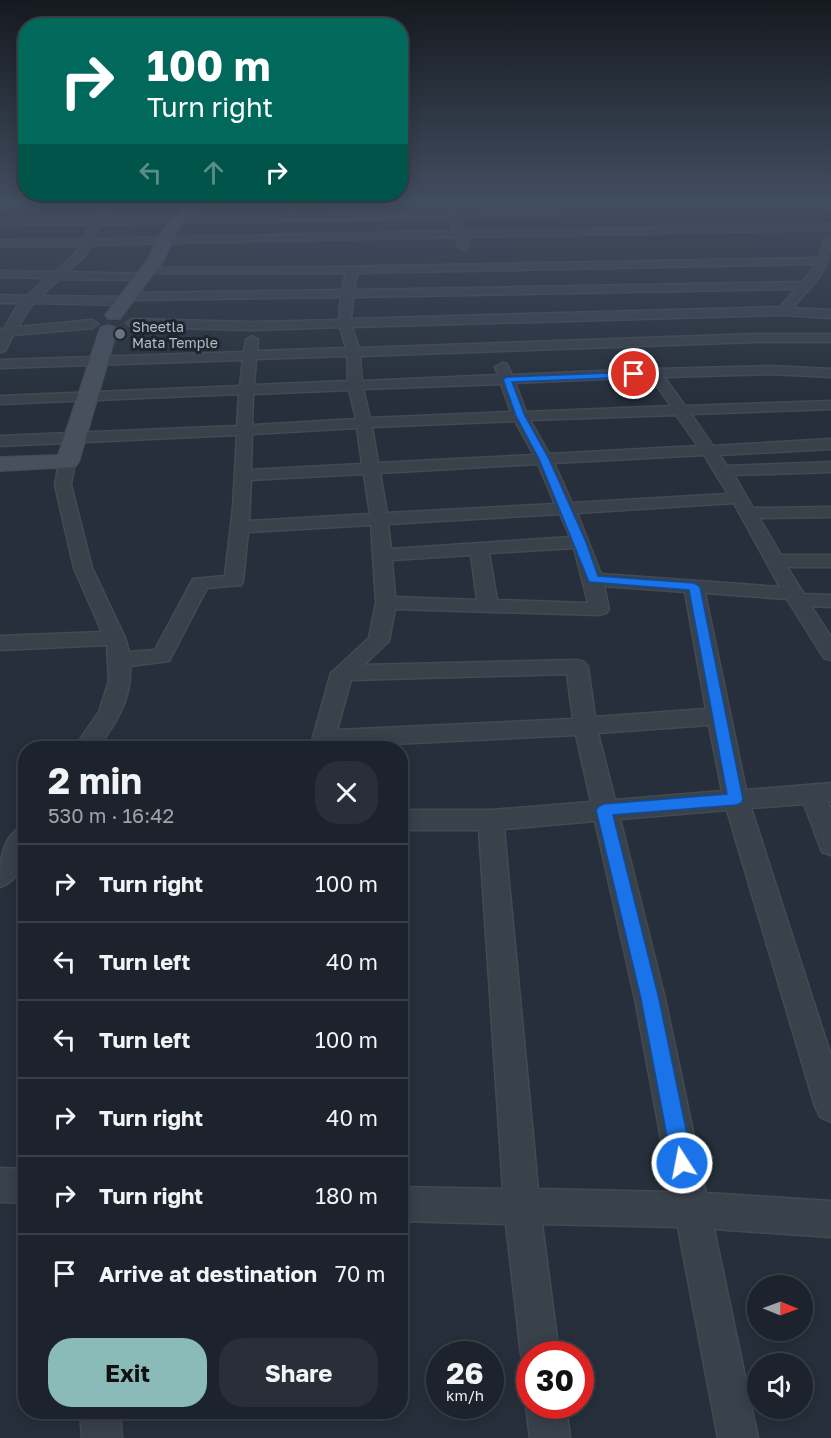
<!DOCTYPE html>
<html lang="en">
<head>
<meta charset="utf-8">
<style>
  body { margin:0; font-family:"Golos Text",sans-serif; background:#292f38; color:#f1f3f6; height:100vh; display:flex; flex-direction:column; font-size:22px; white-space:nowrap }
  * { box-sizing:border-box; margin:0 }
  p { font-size:20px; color:#a0a4a9 }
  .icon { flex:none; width:33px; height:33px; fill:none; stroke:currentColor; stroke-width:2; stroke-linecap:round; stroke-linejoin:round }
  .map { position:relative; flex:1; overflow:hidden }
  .sheet { position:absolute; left:18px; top:741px; width:390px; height:678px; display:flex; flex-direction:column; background:#1c232c; border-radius:24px; box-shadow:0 3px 15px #0003,0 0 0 2px #3a4048 }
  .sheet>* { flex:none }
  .guide { position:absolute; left:18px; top:18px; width:390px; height:183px; border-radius:24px; box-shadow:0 3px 15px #0003,0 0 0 2px #3a4048; background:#00695c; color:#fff; overflow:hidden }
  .needle { width:39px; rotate:91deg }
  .tools { position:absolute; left:747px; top:1275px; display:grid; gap:12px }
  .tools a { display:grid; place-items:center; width:66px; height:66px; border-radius:50%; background:#1c232c; box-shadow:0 3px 15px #0003,0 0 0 2px #3a4048; font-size:30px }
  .speed { position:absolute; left:426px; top:1341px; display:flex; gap:12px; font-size:30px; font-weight:700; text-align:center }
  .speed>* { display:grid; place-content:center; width:78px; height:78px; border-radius:50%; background:#1c232c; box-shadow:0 3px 15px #0003,0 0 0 2px #3a4048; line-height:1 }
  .speed small { font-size:15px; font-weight:400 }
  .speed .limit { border:9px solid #d22; background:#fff; color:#111 }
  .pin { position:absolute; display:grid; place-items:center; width:51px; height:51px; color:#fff; margin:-26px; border:3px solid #fff; border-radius:50%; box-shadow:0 2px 6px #0007 }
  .me { position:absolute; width:66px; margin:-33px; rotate:349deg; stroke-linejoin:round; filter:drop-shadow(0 0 4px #0008) }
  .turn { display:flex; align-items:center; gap:21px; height:126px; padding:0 30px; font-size:27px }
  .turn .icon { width:78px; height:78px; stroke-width:2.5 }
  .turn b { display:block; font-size:42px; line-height:51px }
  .lanes { display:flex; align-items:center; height:57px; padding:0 30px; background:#0003; justify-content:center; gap:30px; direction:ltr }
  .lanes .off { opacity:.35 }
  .round { display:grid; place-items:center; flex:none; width:63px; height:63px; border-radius:24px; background:#292f38 }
  .head { display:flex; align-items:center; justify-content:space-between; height:102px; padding:0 30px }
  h1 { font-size:36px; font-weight:700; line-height:45px }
  .primary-button { display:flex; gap:12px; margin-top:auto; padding:12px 30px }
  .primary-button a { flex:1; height:69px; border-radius:24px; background:#8bbbb9; color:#111; font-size:24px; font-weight:700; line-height:69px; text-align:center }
  .primary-button a+a { background:#292f38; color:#f1f3f6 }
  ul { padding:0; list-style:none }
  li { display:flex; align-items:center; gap:18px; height:78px; padding:0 30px; border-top:2px solid #3a4048 }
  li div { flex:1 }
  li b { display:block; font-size:22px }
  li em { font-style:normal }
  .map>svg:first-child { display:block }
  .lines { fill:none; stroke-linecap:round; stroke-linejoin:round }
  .street-casing { stroke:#424a54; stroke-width:3 }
  .secondary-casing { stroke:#424a54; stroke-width:2 }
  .primary-casing { stroke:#424a54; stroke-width:2 }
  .street { fill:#39414b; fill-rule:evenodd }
  .secondary { fill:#48505e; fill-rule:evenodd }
  .primary { fill:#58606b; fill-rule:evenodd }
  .route { fill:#1a73e8; stroke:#114b97; stroke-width:1.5 }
  .worship-dot { fill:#6b7280; stroke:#1e2630; stroke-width:2 }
  .labels { text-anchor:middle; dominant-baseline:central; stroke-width:6; stroke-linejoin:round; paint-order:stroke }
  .far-poi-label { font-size:14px; fill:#b5bcc7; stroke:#1e2630; text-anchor:start }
</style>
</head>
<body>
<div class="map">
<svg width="831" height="1438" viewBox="0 0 831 1438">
  <rect width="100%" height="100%" fill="#262f3b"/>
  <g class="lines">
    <g class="street-casing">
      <g id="street">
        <path d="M 109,200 L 202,200 L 207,203 L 202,206 L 116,204 L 105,218 L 448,212 L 444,200 L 454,200 L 458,212 L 560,209 L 565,212 L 560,215 L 460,218 L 464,231 L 831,224 L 831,230 L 466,237 L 469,247 L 464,250 L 459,247 L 456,237 L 90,245 L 84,257 L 67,272 L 144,274 L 150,277 L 144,280 L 60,279 L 41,296 L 122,297 L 128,293 L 342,290 L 346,273 L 144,273 L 144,269 L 148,268 L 274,268 L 818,258 L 826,238 L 831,235 C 831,271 814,283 792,308 L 831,310 L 831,318 L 783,315 L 352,327 L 359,348 L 756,334 L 831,334 L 831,342 L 756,342 L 360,356 L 362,381 L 498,375 L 495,367 L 502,363 L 507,364 L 512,375 L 645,369 L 642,365 L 649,361 L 654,362 L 658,369 L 770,366 L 831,369 L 831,377 L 770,374 L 664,377 L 685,406 L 831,401 L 831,409 L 691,414 L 713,446 L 831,439 L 831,449 L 719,455 L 727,466 L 831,462 L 831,472 L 734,475 L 753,508 L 831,507 L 831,517 L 759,518 L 781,555 L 831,555 L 831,567 L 787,567 L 804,594 L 831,595 L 831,607 L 811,606 L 831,637 L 831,660 L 824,658 L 787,599 L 705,593 L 746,790 L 831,783 L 831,801 L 828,802 L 831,810 L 831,855 L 822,852 L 804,804 L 751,808 L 831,1056 L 831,1122 L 820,1117 L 815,1106 L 727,810 L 620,819 L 665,999 L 706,1193 L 831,1201 L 831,1237 L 714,1229 L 758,1438 L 718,1438 L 678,1227 L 542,1224 L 559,1354 L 530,1354 L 530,1369 L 526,1368 L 521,1354 L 506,1224 L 400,1221 L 400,1187 L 503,1189 L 479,830 L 400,830 L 400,810 L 491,810 L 591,802 L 576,735 L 310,748 L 331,673 L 369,638 L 376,603 L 371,525 L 248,532 L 243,581 L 241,585 L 207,588 L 169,661 L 130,666 C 132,699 116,723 98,748 L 74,748 L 99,712 L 109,681 L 107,645 L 0,650 L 0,636 L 102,632 L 74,568 L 55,485 L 59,462 L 67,457 L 75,462 L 71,485 L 92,568 L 125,638 L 129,652 L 155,650 L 193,579 L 225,576 L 233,507 L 237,435 L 0,446 L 0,436 L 237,426 L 239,394 L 0,404 L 0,396 L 240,386 L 243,360 L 0,368 L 0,360 L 244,352 L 246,340 L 252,336 L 258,340 L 257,351 L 346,348 L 340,327 L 252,330 L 132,327 L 126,323 L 132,319 L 252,322 L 339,320 L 341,297 L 131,300 L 125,305 L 33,303 L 18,327 L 92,320 L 98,324 L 92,328 L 13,335 L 5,351 L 0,352 L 0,329 L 4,329 L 19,303 L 0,303 L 0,295 L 27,296 L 47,278 L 0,277 L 0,271 L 55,272 L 76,253 L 80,246 L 0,246 L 0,240 L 83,239 L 91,224 L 6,225 L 3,224 L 3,220 L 95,218 ZM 450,218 L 454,231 L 93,239 L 101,224 ZM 816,264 L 803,282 L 354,290 L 357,273 ZM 796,289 L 780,307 L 351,319 L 353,297 ZM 347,356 L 348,381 L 254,385 L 256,359 ZM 651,377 L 671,406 L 526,412 L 515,383 ZM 501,384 L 511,412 L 370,418 L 363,389 ZM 349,390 L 356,419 L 252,425 L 253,394 ZM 676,415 L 698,446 L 549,454 L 530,420 ZM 515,421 L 534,455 L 378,463 L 372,427 ZM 357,428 L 362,464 L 251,470 L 252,434 ZM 704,455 L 728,494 L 572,503 L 554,463 ZM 538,464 L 555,504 L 387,513 L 380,473 ZM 364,474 L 370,514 L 249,521 L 251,480 ZM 734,503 L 780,587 L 601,574 L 577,513 ZM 560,514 L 570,537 L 391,549 L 388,524 ZM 574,548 L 588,603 L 497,600 L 489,553 ZM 471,555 L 477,600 L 395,597 L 392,560 ZM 604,586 L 685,592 L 706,709 L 595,717 L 588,667 L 584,662 L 577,660 L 364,665 L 389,641 L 395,609 L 599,615 L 606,613 L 609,609 ZM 567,674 L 573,719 L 337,730 L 351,680 ZM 709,725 L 722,791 L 615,800 L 598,733 ZM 595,821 L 635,999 L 671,1192 L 538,1189 L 504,829 Z"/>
        <polygon points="289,200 347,200 342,203 293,204"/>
        <path d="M 26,825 C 26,848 26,878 0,887 C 0,865 0,834 26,825 Z"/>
        <polygon points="0,1168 26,1169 26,1203 0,1202"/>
        <polygon points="530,1398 530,1406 566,1406 570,1438 530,1438 526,1406"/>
        <polygon points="80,1412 120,1412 122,1438 82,1438"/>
      </g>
    </g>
    <g class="secondary-casing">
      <g id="secondary">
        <polygon points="197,200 226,200 224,203 206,206 182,224 172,241 164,260 120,319 108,319 105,315 148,259 156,241 172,218"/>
        <polygon points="108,325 115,327 117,331 79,462 75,467 0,471 0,457 58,455 99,331 101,327"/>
      </g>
    </g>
    <g class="primary-casing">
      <g id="primary">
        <polygon points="0,200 50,200 43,204 0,208"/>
        <polygon points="799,200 831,201 831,209 801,203"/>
      </g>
    </g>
    <use href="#street" class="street"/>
    <use href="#secondary" class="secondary"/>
    <use href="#primary" class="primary"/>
  </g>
  <linearGradient id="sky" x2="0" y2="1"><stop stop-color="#151a20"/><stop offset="0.5" stop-color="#414d60"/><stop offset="1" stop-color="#414d60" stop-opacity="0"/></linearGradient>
  <rect width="831" height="401" fill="url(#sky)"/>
  <polygon class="route" points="637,372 638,374 634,377 512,382 525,416 549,459 586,542 598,576 694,583 700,587 743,799 741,803 736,805 613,815 659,999 693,1163 690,1170 682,1173 675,1170 672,1163 641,999 596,810 599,806 604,804 727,794 689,590 589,582 539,459 516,416 503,379 507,377"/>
  <circle class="worship-dot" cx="120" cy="334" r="6"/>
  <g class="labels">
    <g class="far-poi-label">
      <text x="132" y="326">Sheetla<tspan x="132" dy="16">Mata Temple</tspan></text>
    </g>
  </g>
</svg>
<div class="tools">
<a><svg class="needle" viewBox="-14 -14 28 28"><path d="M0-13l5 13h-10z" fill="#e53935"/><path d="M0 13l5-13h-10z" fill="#a0a4a9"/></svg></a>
<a><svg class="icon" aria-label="sound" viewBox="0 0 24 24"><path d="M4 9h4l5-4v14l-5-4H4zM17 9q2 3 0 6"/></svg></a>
</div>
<div class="speed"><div>26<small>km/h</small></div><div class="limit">30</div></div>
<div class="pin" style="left:634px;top:374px;background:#d93025"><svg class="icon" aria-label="arrive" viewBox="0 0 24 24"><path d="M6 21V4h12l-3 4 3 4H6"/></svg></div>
<svg class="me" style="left:682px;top:1163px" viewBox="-20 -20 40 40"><circle r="17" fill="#1a73e8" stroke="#fff" stroke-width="3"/><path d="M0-11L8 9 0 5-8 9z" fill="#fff"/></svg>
<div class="guide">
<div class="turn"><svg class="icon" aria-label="right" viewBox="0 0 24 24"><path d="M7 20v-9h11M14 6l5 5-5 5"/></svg><div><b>100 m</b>Turn right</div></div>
<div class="lanes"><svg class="icon off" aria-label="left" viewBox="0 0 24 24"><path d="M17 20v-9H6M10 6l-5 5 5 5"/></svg><svg class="icon off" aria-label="ahead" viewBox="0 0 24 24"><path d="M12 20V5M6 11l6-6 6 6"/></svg><svg class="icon" aria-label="right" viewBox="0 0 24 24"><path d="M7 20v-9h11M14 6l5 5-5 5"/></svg></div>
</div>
<section class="sheet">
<div class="head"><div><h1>2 min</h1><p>530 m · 16:42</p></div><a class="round"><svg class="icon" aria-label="close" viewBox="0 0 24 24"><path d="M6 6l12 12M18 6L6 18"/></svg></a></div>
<ul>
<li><svg class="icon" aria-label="right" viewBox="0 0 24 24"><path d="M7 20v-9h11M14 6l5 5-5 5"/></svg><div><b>Turn right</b></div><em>100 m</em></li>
<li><svg class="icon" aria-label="left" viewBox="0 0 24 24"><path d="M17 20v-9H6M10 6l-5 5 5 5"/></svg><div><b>Turn left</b></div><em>40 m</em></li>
<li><svg class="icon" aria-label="left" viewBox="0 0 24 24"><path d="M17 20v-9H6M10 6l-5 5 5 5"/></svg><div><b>Turn left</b></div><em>100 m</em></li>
<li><svg class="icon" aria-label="right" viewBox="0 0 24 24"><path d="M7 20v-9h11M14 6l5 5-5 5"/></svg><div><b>Turn right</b></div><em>40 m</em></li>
<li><svg class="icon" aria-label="right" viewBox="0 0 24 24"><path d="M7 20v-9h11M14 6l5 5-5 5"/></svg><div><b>Turn right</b></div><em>180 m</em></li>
<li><svg class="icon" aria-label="arrive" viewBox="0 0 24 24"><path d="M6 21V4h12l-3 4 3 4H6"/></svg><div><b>Arrive at destination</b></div><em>70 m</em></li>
</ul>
<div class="primary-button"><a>Exit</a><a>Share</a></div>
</section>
</div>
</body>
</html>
